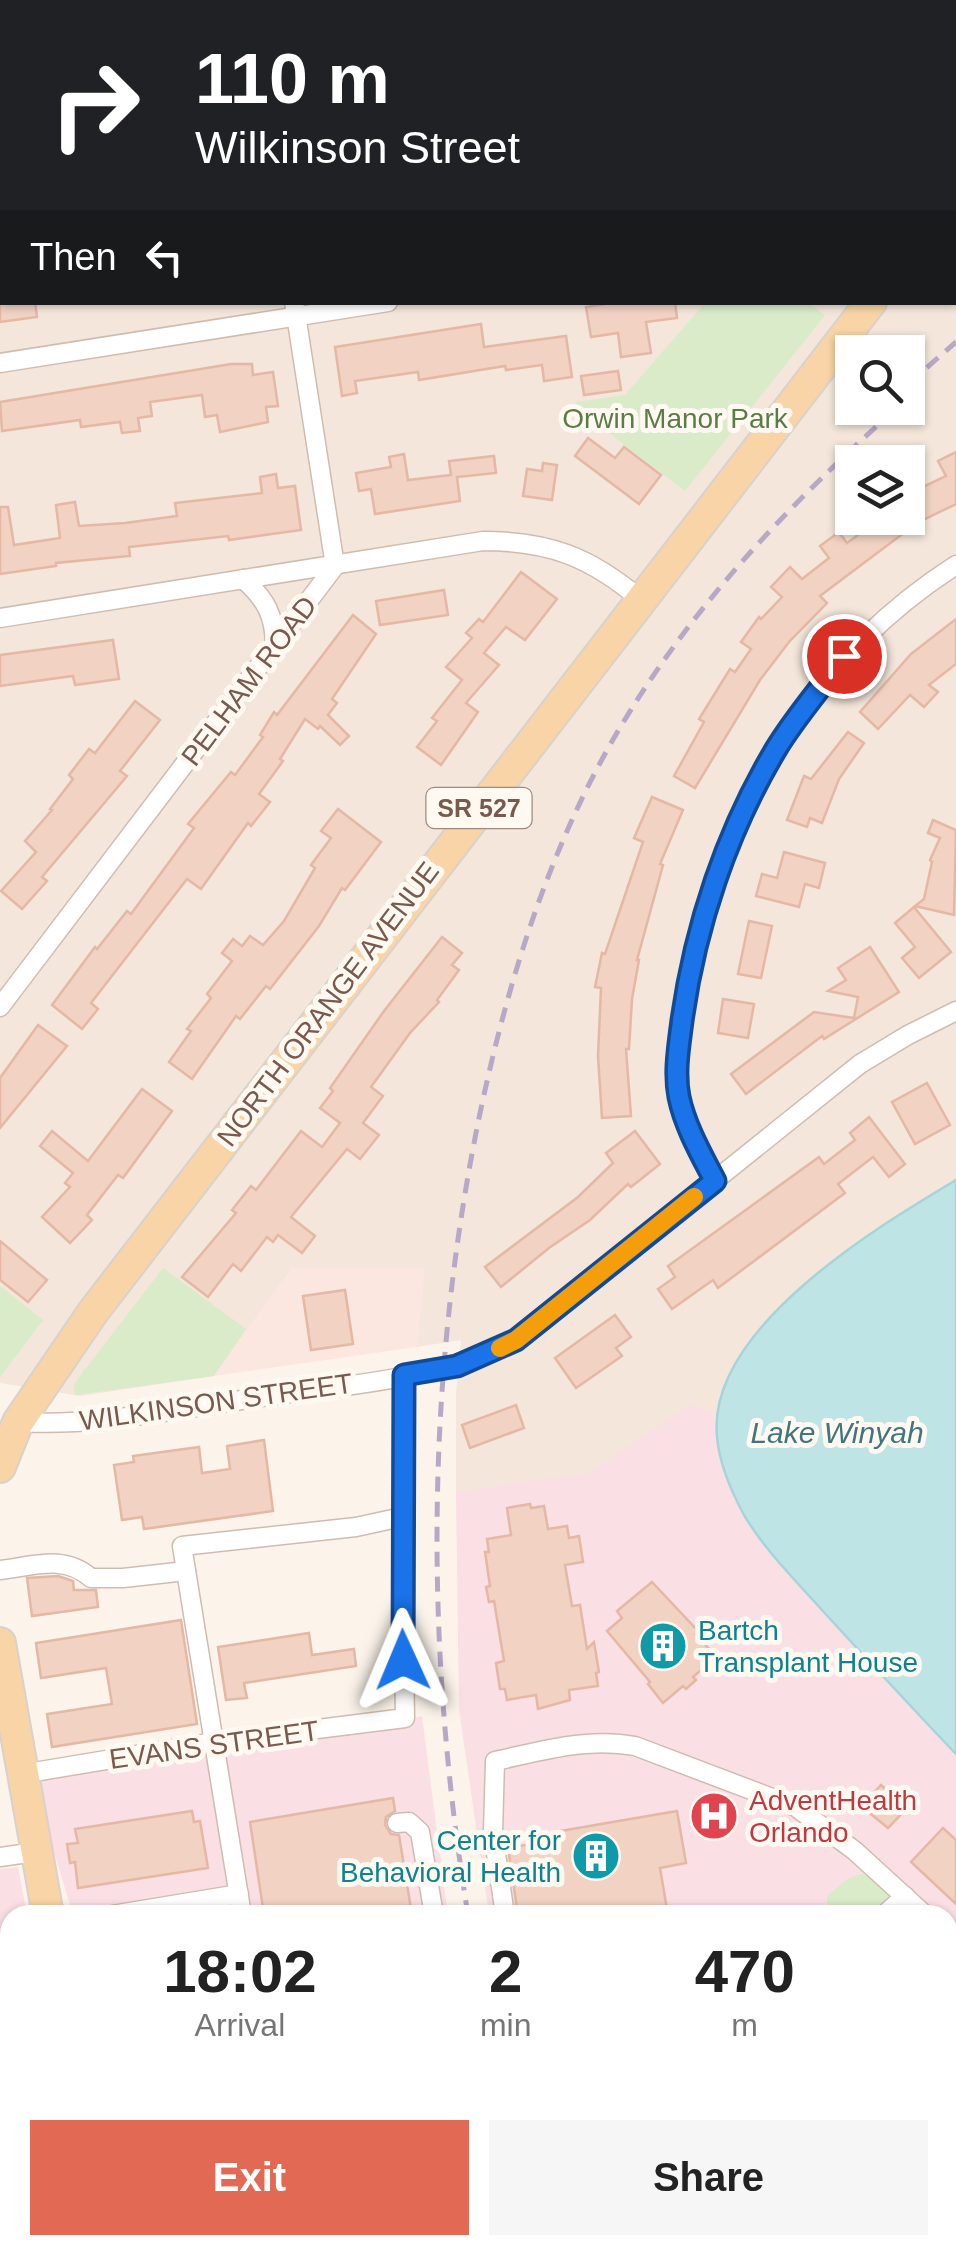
<!DOCTYPE html>
<html lang="en">
<head>
<meta charset="utf-8">
<style>
  body { margin:0; font-family:Helvetica,sans-serif; background:#f6f6f6; color:#222; height:100vh; display:flex; flex-direction:column; font-size:38px; white-space:nowrap }
  * { box-sizing:border-box; margin:0 }
  p { font-size:32px; color:#767676 }
  .icon { flex:none; width:55px; height:55px; fill:none; stroke:currentColor; stroke-width:2; stroke-linecap:round; stroke-linejoin:round }
  .map { position:relative; flex:1; overflow:hidden }
  .details { position:absolute; left:0px; top:1905px; width:958px; height:350px; display:flex; flex-direction:column; background:#fff; border-radius:30px 30px 0 0; box-shadow:0 2px 8px #0004 }
  .details>* { flex:none }
  .guide { position:absolute; left:0px; top:0px; width:958px; height:305px; box-shadow:0 2px 8px #0004; background:#202124; color:#fff; overflow:hidden }
  .tools { position:absolute; left:835px; top:335px; display:grid; gap:20px }
  .tools a { display:grid; place-items:center; width:90px; height:90px; border-radius:0px; background:#fff; box-shadow:0 2px 8px #0004; font-size:50px }
  .pin { position:absolute; display:grid; place-items:center; width:85px; height:85px; color:#fff; margin:-42px; border:5px solid #fff; border-radius:50%; box-shadow:0 2px 10px #0007 }
  .me { position:absolute; width:110px; margin:-55px; rotate:359deg; stroke-linejoin:round; filter:drop-shadow(0 0 8px #0008) }
  .turn { display:flex; align-items:center; gap:35px; height:210px; padding:0 30px; font-size:45px }
  .turn .icon { width:130px; height:130px; stroke-width:2.5 }
  .turn b { display:block; font-size:70px; line-height:85px }
  .then { display:flex; align-items:center; height:95px; padding:0 30px; background:#0003; gap:20px; font-size:38px }
  .eta { display:flex; justify-content:space-evenly; align-items:center; height:170px; text-align:center }
  .eta b { font-size:60px; font-weight:800; line-height:70px }
  .action { display:flex; gap:20px; margin-top:auto; padding:20px 30px }
  .action a { flex:1; height:115px; border-radius:0px; background:#e26a54; color:#fff; font-size:40px; font-weight:800; line-height:115px; text-align:center }
  .action a+a { background:#f6f6f6; color:#222 }
  .map>svg:first-child { display:block }
  .residential { fill:#f4e6da; fill-rule:evenodd }
  .commercial { fill:#fce6e0 }
  .medical { fill:#fadfe4 }
  .green { fill:#d9ebc9 }
  .water { fill:#bfe4e6; stroke:#a6d4d8; stroke-width:2.5 }
  .building { fill:#f1d2c3; stroke:#e4b8a4; stroke-width:2.5 }
  .lines { fill:none; stroke-linecap:round; stroke-linejoin:round }
  .street-casing { stroke:#cfbcb0; stroke-width:21 }
  .primary-casing { stroke:#d9d1cd; stroke-width:34 }
  .street { stroke:#fff; stroke-width:18 }
  .primary { stroke:#f8d4a6; stroke-width:30 }
  .rail { stroke:#b7a8c7; stroke-width:5; stroke-dasharray:15 10; stroke-linecap:butt }
  .route-casing { stroke:#114b97; stroke-width:25 }
  .route { stroke:#1a73e8; stroke-width:18 }
  .slow { stroke:#f59e0b; stroke-width:18 }
  .labels { text-anchor:middle; dominant-baseline:central; stroke-width:10; stroke-linejoin:round; paint-order:stroke }
  .shield { fill:#fff9f2; stroke:#a08a7f; stroke-width:2.5 }
  .shield-label { font-size:25px; font-weight:bold; fill:#785a4e }
  .park-label { font-size:28px; fill:#5a7d46; stroke:#fff9f2 }
  .street-label { font-size:28px; fill:#785a4e; stroke:#fff9f2 }
  .culture-label { font-size:28px; fill:#0d838f; stroke:#fff9f2; text-anchor:start }
  .health-label { font-size:28px; fill:#be3a42; stroke:#fff9f2; text-anchor:start }
  .water-label { font-size:30px; font-style:italic; fill:#41767c; stroke:#fff9f2 }
</style>
</head>
<body>
<div class="map">
<svg width="956" height="2255" viewBox="0 0 956 2255">
  <rect width="100%" height="100%" fill="#fcf4eb"/>
  <path class="residential" d="M 0,0 L 956,0 L 956,1424 L 602,1475 L 456,1492 L 456,1394 L 461,1340 L 417,1347 L 424,1268 L 292,1268 L 214,1376 L 80,1396 L 0,1383 ZM 2,2 L 955,2 L 955,302 L 2,302 ZM 852,352 L 908,352 L 908,408 L 852,408 ZM 852,462 L 908,462 L 908,518 L 852,518 Z"/>
  <polygon class="commercial" points="292,1268 425,1268 417,1347 214,1376"/>
  <g class="medical">
    <polygon points="691,1404 717,1418 717,1435 746,1518 793,1577 956,1754 956,2255 546,2255 544,2245 948,2245 948,1915 489,1915 459,1710 456,1492 589,1473"/>
    <polygon points="422,1716 448,1915 73,1915 54,1852 40,1776"/>
    <polygon points="18,1867 27,1915 10,1915 10,2245 85,2245 87,2255 0,2255 0,1869"/>
    <polygon points="134,2245 500,2245 501,2255 135,2255"/>
  </g>
  <g class="green">
    <polygon points="705,303 808,303 825,315 685,491 577,409 576,402 625,395"/>
    <polygon points="163,1268 246,1329 214,1376 75,1395 74,1384"/>
    <polygon points="0,1286 43,1320 0,1377"/>
    <polygon points="865,1873 912,1915 828,1915 827,1896 849,1878"/>
  </g>
  <path class="water" d="M 956,1180 L 956,1754 C 910,1706 866,1658 821,1609 C 795,1580 764,1549 744,1515 C 731,1491 719,1463 717,1436 C 707,1329 877,1227 956,1180 Z"/>
  <g class="building">
    <polygon points="0,302 35,302 37,317 0,322"/>
    <polygon points="618,302 675,302 677,318 646,322 651,353 621,357 618,333 591,337 586,307"/>
    <polygon points="481,324 484,347 566,336 572,377 544,381 542,365 506,370 505,366 419,380 418,372 355,381 357,393 342,396 335,347"/>
    <polygon points="231,364 252,364 253,375 273,372 278,406 266,407 268,422 220,432 217,415 205,417 202,395 150,402 152,416 138,418 140,431 122,433 120,422 81,427 80,420 2,431 0,402"/>
    <polygon points="618,371 621,390 584,395 581,376"/>
    <polygon points="588,438 615,458 624,447 661,475 639,504 575,456"/>
    <polygon points="956,452 956,504 917,523 820,596 827,603 789,642 760,680 695,788 674,776 704,722 699,719 730,669 735,672 751,649 741,642 759,617 761,619 782,597 771,587 790,567 802,579 829,558 820,546 839,532 847,543 881,518 908,518 908,494 946,476 938,461"/>
    <polygon points="404,454 408,480 451,475 449,461 494,456 496,473 457,477 460,501 375,514 371,489 359,491 356,473 391,467 389,457"/>
    <polygon points="543,463 557,465 552,500 523,496 527,469 542,471"/>
    <polygon points="276,474 278,488 295,486 301,530 229,540 228,536 129,547 130,556 56,563 56,566 0,574 0,507 8,507 14,545 60,538 56,505 75,502 79,526 125,523 177,516 175,503 262,493 260,477"/>
    <polygon points="521,572 557,599 525,640 506,627 484,653 499,665 466,703 478,712 441,765 417,747 437,721 432,718 462,680 446,667 472,638 466,633 479,619 483,622"/>
    <polygon points="444,590 448,615 380,625 376,601"/>
    <polygon points="353,615 376,634 332,699 337,703 328,715 349,736 340,745 320,726 318,729 305,719 280,759 283,761 259,794 270,802 251,826 248,823 201,889 187,879 91,1003 98,1009 82,1029 52,1005 95,947 97,949 127,911 131,914 194,828 188,824 231,772 235,775 263,737 260,735 274,712 277,715"/>
    <polygon points="956,619 956,664 929,685 938,692 924,707 910,695 878,729 860,712 911,654"/>
    <polygon points="113,640 119,679 75,685 73,676 0,686 0,655"/>
    <polygon points="135,701 160,720 120,771 127,776 42,877 47,881 22,909 1,891 36,852 25,841 52,810 50,809 73,779 69,775 89,749 95,753"/>
    <polygon points="848,732 864,743 839,779 822,823 810,818 807,827 787,820 804,776 811,779"/>
    <polygon points="652,797 683,810 660,864 663,865 637,960 639,960 632,999 629,1049 626,1049 631,1116 602,1118 598,1056 601,988 595,987 602,953 605,954 643,842 634,838"/>
    <polygon points="338,809 381,842 345,890 342,888 319,926 270,989 266,986 240,1019 236,1016 192,1079 169,1062 191,1031 187,1029 211,998 207,994 232,961 222,953 233,939 242,946 250,936 263,945 284,921 315,868 311,865 331,838 321,831"/>
    <polygon points="933,820 956,830 954,915 915,906 924,899 932,862 930,860 940,838 928,833"/>
    <polygon points="784,852 825,863 819,888 805,884 799,907 756,896 762,874 777,878"/>
    <polygon points="914,907 951,952 919,978 902,958 915,947 895,923"/>
    <polygon points="749,921 772,926 761,978 738,974"/>
    <polygon points="442,937 462,953 452,965 459,970 437,1000 439,1002 410,1033 371,1087 383,1096 363,1123 379,1135 360,1159 347,1149 291,1217 315,1236 302,1253 278,1235 273,1242 267,1237 241,1271 233,1264 208,1297 182,1277 236,1213 232,1210 251,1186 256,1190 301,1131 322,1147 340,1123 320,1108 333,1091 330,1088 384,1011"/>
    <polygon points="870,947 899,992 824,1039 822,1036 746,1094 731,1074 814,1012 854,1018 858,997 828,991 846,980 838,968"/>
    <polygon points="723,999 754,1004 748,1038 718,1033"/>
    <polygon points="38,1025 67,1046 0,1128 0,1078"/>
    <polygon points="927,1083 950,1125 915,1144 892,1102"/>
    <polygon points="142,1089 172,1111 123,1178 118,1175 87,1215 92,1220 70,1243 42,1217 70,1187 65,1183 73,1173 40,1146 52,1131 88,1161"/>
    <polygon points="869,1117 905,1164 889,1177 873,1157 838,1184 845,1193 718,1288 713,1280 672,1309 658,1289 675,1277 668,1266 819,1157 824,1164 855,1140 850,1133"/>
    <polygon points="635,1131 660,1164 631,1187 628,1184 590,1220 549,1248 501,1287 485,1267 578,1197 613,1163 606,1153"/>
    <polygon points="0,1241 47,1280 28,1302 0,1280"/>
    <polygon points="345,1290 353,1344 311,1350 303,1296"/>
    <polygon points="615,1315 631,1337 616,1348 622,1356 576,1388 555,1358"/>
    <polygon points="516,1405 524,1428 470,1448 462,1425"/>
    <polygon points="264,1440 273,1511 144,1529 142,1517 122,1520 114,1465 134,1462 133,1456 199,1447 202,1473 230,1469 227,1446"/>
    <polygon points="530,1504 531,1508 544,1506 548,1529 567,1526 569,1538 579,1536 583,1562 565,1565 572,1606 580,1605 587,1649 594,1642 599,1672 596,1673 598,1686 569,1690 570,1700 538,1709 536,1695 507,1700 505,1689 500,1689 496,1663 504,1661 494,1601 489,1602 486,1587 490,1586 485,1552 489,1552 487,1539 511,1535 507,1508"/>
    <polygon points="58,1576 73,1581 74,1590 96,1590 98,1607 32,1616 27,1578"/>
    <polygon points="652,1582 699,1632 696,1634 716,1657 693,1677 696,1680 686,1689 683,1686 663,1703 648,1684 650,1682 607,1631 622,1618 617,1611"/>
    <polygon points="181,1620 197,1724 52,1747 47,1714 112,1704 106,1668 41,1678 36,1643"/>
    <polygon points="309,1633 312,1655 354,1649 356,1666 244,1683 247,1698 226,1700 218,1647"/>
    <polygon points="881,1785 907,1808 888,1828 861,1806"/>
    <polygon points="393,1798 395,1811 386,1817 385,1825 391,1834 399,1835 412,1915 264,1915 250,1822"/>
    <polygon points="192,1811 194,1822 200,1821 208,1868 78,1888 75,1862 70,1863 67,1844 78,1843 75,1829"/>
    <polygon points="677,1811 686,1863 660,1868 668,1915 518,1915 508,1848 532,1844 531,1836"/>
    <polygon points="943,1828 956,1840 956,1904 911,1862"/>
  </g>
  <g class="lines">
    <g class="street-casing">
      <g id="street">
        <polyline points="247,0 247,2"/>
        <polyline points="504,0 504,2"/>
        <polyline points="660,2 674,0"/>
        <polyline points="0,39 2,54"/>
        <polyline points="0,105 2,105"/>
        <polyline points="0,363 388,302"/>
        <path d="M 243,579 C 266,599 275,616 275,647"/>
        <path d="M 0,618 L 483,541 C 549,541 590,557 640,599"/>
        <polyline points="0,1007 335,566 294,302"/>
        <path d="M 715,1181 C 701,1154 685,1126 679,1097 C 670,1050 685,983 698,939 C 743,783 817,654 956,565"/>
        <path d="M 18,1422 C 97,1427 176,1409 255,1398 C 343,1385 436,1381 516,1340 L 860,1064 L 908,1035 L 956,1011"/>
        <path d="M 0,1570 C 34,1566 64,1554 91,1578 L 123,1578 L 186,1571"/>
        <polyline points="22,1774 214,1742 405,1718 402,1517 404,1375"/>
        <polyline points="397,1823 409,1822 420,1832 434,1915"/>
        <polyline points="0,1857 35,1852"/>
        <polyline points="112,1915 239,1894"/>
        <polyline points="242,1915 182,1546 356,1527 402,1517"/>
        <path d="M 505,1915 L 493,1833 L 495,1761 C 542,1751 587,1737 635,1746 L 796,1807 L 855,1851 L 925,1915"/>
        <polyline points="884,1915 905,1896"/>
        <polyline points="948,1935 956,1943"/>
        <polyline points="0,2138 10,2137"/>
        <polyline points="948,2154 956,2153"/>
        <polyline points="486,2245 487,2255"/>
        <polyline points="561,2245 563,2255"/>
      </g>
    </g>
    <g class="primary-casing">
      <g id="primary">
        <polyline points="955,193 956,192"/>
        <polyline points="0,1467 18,1422 93,1312 871,302"/>
        <polyline points="0,1643 48,1915"/>
        <polyline points="108,2245 109,2255"/>
      </g>
    </g>
    <use href="#street" class="street"/>
    <use href="#primary" class="primary"/>
    <g class="rail">
      <polyline points="908,384 956,342"/>
      <path d="M 468,1915 C 425,1650 425,1382 479,1118 C 507,984 548,850 618,731 C 692,606 789,504 897,408"/>
      <polyline points="523,2245 525,2255"/>
    </g>
  </g>
  <g class="lines">
    <g class="route-casing">
      <path id="route" d="M 403,1660 L 404,1375 L 457,1366 L 516,1340 L 715,1181 C 701,1154 685,1126 679,1097 C 674,1072 679,1045 682,1021 C 695,926 727,831 776,749 C 796,716 822,687 844,656"/>
    </g>
    <use href="#route" class="route"/>
    <polyline class="slow" points="500,1348 516,1340 694,1197"/>
  </g>
  <defs>
    <g id="building-disc" transform="scale(2.5)"><circle r="9.5" fill="#0f9aa8" stroke="#fff9f2"/><path d="M-4-6H4V6H1V3H-1V6H-4ZM-2.5-4.3h1.7v1.8h-1.7ZM.8-4.3h1.7v1.8H.8ZM-2.5-1h1.7V.8h-1.7ZM.8-1h1.7V.8H.8Z" fill="#fff"/></g>
    <g id="hospital-disc" transform="scale(2.5)"><circle r="9.5" fill="#e0444e" stroke="#fff9f2"/><path d="M-5-5h3v3.5h4V-5h3V5h-3V1.5h-4V5h-3Z" fill="#fff"/></g>
  </defs>
  <g fill-rule="evenodd">
    <use href="#building-disc" x="663" y="1646"/>
    <use href="#hospital-disc" x="714" y="1816"/>
    <use href="#building-disc" x="596" y="1856"/>
  </g>
  <g class="labels">
    <rect class="shield" x="426.5" y="788" width="105" height="40" rx="8"/>
    <g class="shield-label">
      <text x="479" y="808">SR 527</text>
    </g>
    <g class="park-label">
      <text x="675" y="418">Orwin Manor Park</text>
    </g>
    <g class="street-label">
      <text transform="translate(249 681) rotate(-53)">PELHAM ROAD</text>
      <text transform="translate(328 1004) rotate(-53)">NORTH ORANGE AVENUE</text>
      <text transform="translate(216 1402) rotate(-8)">WILKINSON STREET</text>
      <text transform="translate(214 1745) rotate(-8)">EVANS STREET</text>
    </g>
    <g class="culture-label">
      <text x="698" y="1630">Bartch<tspan x="698" dy="32">Transplant House</tspan></text>
      <text x="561" y="1840" text-anchor="end">Center for<tspan x="561" dy="32">Behavioral Health</tspan></text>
    </g>
    <g class="health-label">
      <text x="749" y="1800">AdventHealth<tspan x="749" dy="32">Orlando</tspan></text>
    </g>
    <g class="water-label">
      <text x="837" y="1432">Lake Winyah</text>
    </g>
  </g>
</svg>
<div class="tools">
<a><svg class="icon" aria-label="search" viewBox="0 0 24 24"><circle cx="10" cy="10" r="6"/><path d="M15 15l6 6"/></svg></a>
<a><svg class="icon" aria-label="layers" viewBox="0 0 24 24"><path d="M12 4l9 5-9 5-9-5zM3 14l9 5 9-5"/></svg></a>
</div>
<div class="pin" style="left:844px;top:656px;background:#d93025"><svg class="icon" aria-label="arrive" viewBox="0 0 24 24"><path d="M6 21V4h12l-3 4 3 4H6"/></svg></div>
<svg class="me" style="left:403px;top:1660px" viewBox="-20 -20 40 40"><path d="M0-17L14 15 0 8-14 15z" fill="#1a73e8" stroke="#fff" stroke-width="4"/></svg>
<div class="guide">
<div class="turn"><svg class="icon" aria-label="right" viewBox="0 0 24 24"><path d="M7 20v-9h11M14 6l5 5-5 5"/></svg><div><b>110 m</b>Wilkinson Street</div></div>
<div class="then">Then<svg class="icon" aria-label="left" viewBox="0 0 24 24"><path d="M17 20v-9H6M10 6l-5 5 5 5"/></svg></div>
</div>
<section class="details">
<div class="eta">
<div><b>18:02</b><p>Arrival</p></div>
<div><b>2</b><p>min</p></div>
<div><b>470</b><p>m</p></div>
</div>
<div class="action"><a>Exit</a><a>Share</a></div>
</section>
</div>
</body>
</html>
